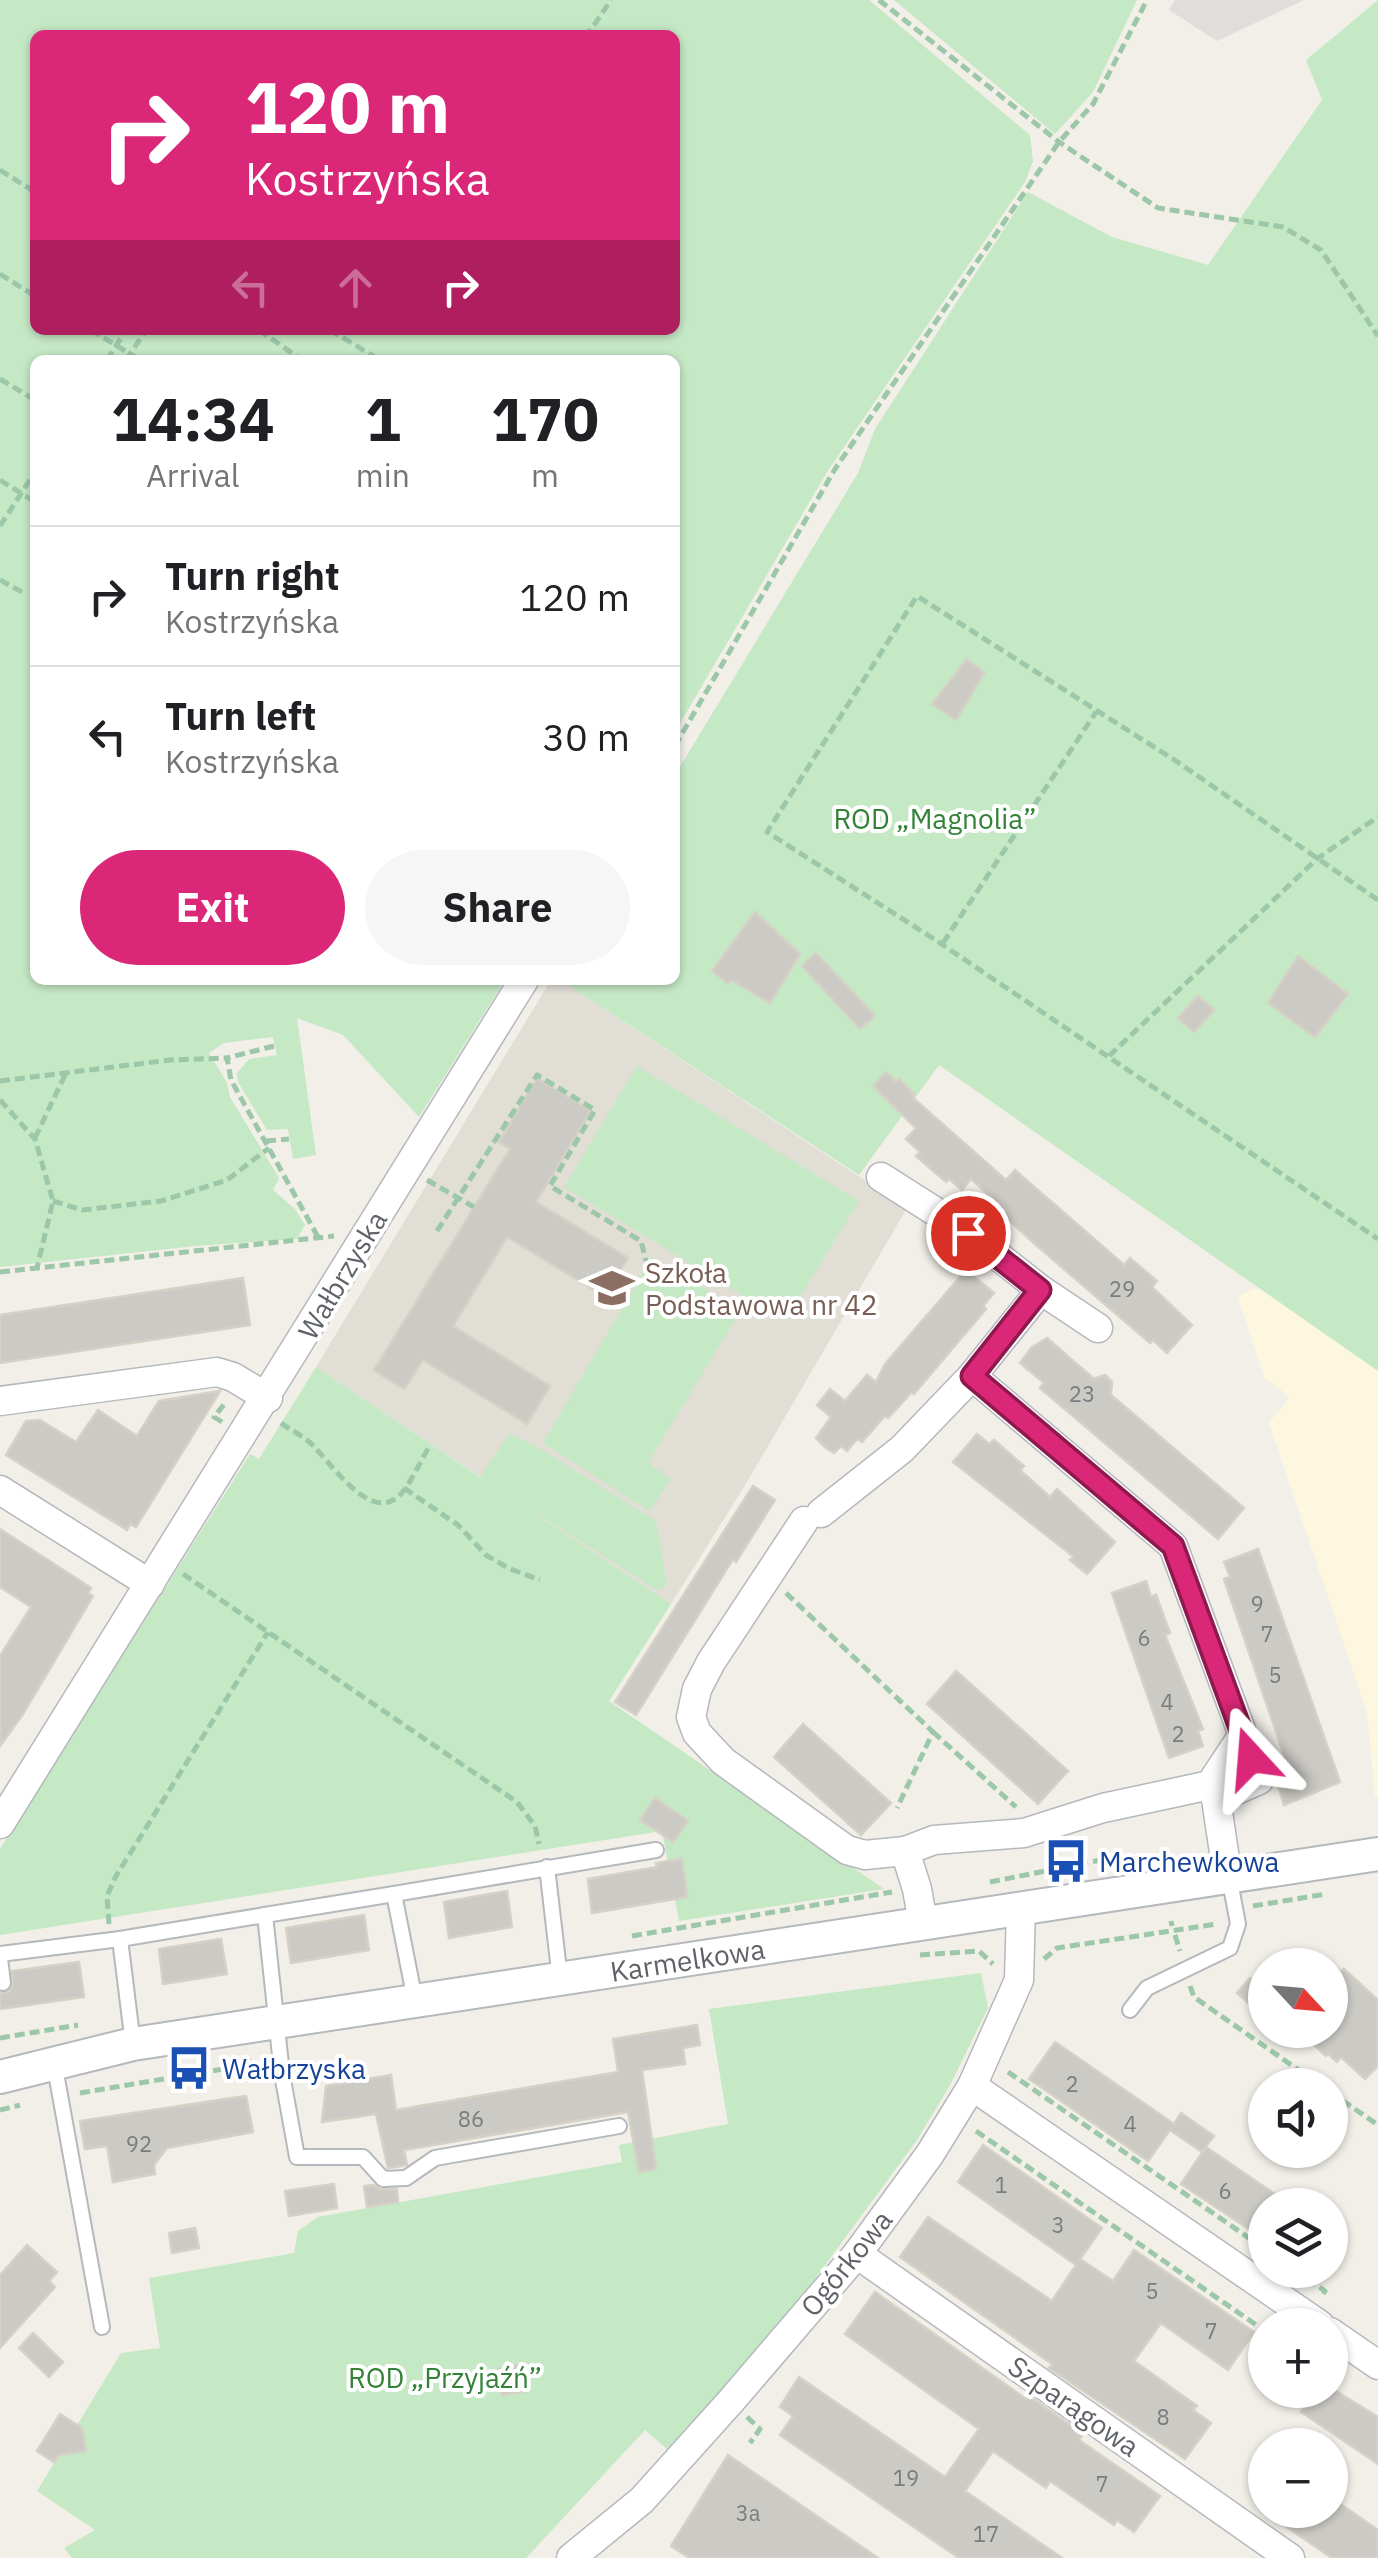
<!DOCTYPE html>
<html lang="en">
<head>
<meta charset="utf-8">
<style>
  body { margin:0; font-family:"IBM Plex Sans",sans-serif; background:#f6f6f6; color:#202124; height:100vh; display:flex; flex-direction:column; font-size:38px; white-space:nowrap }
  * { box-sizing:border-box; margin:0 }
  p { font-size:32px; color:#757577 }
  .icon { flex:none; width:55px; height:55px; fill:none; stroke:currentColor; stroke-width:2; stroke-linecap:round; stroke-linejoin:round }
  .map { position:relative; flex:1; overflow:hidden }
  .drawer { position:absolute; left:30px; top:355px; width:650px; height:630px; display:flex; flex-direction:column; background:#fff; border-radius:15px; box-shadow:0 2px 8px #0004 }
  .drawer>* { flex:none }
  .guide { position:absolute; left:30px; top:30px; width:650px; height:305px; border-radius:15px; box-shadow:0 2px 8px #0004; background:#db2777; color:#fff; overflow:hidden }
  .needle { width:65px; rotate:116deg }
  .fabs { position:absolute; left:1248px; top:1948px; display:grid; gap:20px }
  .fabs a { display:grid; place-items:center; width:100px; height:100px; border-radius:50%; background:#fff; box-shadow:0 2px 8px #0004; font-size:50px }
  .pin { position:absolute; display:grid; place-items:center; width:85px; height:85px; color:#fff; margin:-42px; border:5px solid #fff; border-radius:50%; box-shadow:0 2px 10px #0007 }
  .me { position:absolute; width:110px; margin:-55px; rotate:341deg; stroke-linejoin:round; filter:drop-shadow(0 0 8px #0008) }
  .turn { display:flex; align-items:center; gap:35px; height:210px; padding:0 50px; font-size:45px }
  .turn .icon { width:130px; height:130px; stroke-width:2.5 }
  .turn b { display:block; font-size:70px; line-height:85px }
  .lanes { display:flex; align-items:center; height:95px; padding:0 50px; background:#0003; justify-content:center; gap:50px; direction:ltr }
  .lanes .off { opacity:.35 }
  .eta { display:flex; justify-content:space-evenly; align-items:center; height:170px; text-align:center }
  .eta b { font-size:60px; font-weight:800; line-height:70px }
  .button { display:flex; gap:20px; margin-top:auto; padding:20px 50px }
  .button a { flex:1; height:115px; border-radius:60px; background:#db2777; color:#fff; font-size:40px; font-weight:800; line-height:115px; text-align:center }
  .button a+a { background:#f6f6f6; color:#202124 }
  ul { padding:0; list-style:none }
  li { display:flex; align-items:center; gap:30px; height:140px; padding:0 50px; border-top:2px solid #e0e0e0 }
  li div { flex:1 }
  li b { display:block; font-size:38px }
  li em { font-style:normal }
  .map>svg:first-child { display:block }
  .commercial { fill:#fef7e0 }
  .industrial { fill:#e0deda }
  .education { fill:#e1ded6 }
  .green { fill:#c5e8c5; fill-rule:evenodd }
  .building { fill:#cccac5; stroke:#d6d1c6; stroke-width:2.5 }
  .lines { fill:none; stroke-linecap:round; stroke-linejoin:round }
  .service-casing { stroke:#b5b8bc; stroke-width:18 }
  .minor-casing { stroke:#b5b8bc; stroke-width:31 }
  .tertiary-casing { stroke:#b5b8bc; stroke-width:36 }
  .path { stroke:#9cc7a9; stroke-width:5; stroke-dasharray:10 5; stroke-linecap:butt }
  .service { stroke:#fff; stroke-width:14 }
  .minor { stroke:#fff; stroke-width:28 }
  .tertiary { stroke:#fff; stroke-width:32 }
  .route-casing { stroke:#8e194d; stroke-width:25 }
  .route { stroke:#db2777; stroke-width:18 }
  .labels { text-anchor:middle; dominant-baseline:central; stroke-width:8; stroke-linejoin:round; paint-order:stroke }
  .number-label { font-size:22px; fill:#7a7d7f }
  .park-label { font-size:28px; fill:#348238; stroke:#fff }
  .education-label { font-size:28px; fill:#785e54; stroke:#fff; text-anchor:start }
  .street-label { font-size:28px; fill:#5f6368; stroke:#fff }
  .transit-label { font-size:28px; fill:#164399; stroke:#fff; text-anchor:start }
</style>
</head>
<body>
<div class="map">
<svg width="1378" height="2558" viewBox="0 0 1378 2558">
  <rect width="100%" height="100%" fill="#f1efe8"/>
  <polygon class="commercial" points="1253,1289 1263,1290 1378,1371 1378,1797 1375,1797 1367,1712 1269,1423 1290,1397 1264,1377 1238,1297"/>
  <polygon class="industrial" points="1175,0 1304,0 1217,41 1169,10"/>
  <polygon class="education" points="551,980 560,980 907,1208 747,1482 671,1604 316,1367"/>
  <g class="green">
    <path d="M 0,0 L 869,0 L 1030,135 L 1033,161 L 1025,182 L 827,472 L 675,732 L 675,360 L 35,360 L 35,980 L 505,980 L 419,1117 L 343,1035 L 297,1018 L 316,1155 L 293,1159 L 288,1129 L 267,1130 L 238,1082 L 237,1073 L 249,1059 L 277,1055 L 273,1037 L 224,1043 L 209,1053 L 227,1083 L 230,1097 L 279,1178 L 273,1190 L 295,1209 L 305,1225 L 297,1239 L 196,1246 L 0,1267 ZM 35,35 L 675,35 L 675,330 L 35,330 Z"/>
    <polygon points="894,0 1137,0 1093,92 1055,134"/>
    <polygon points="1378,0 1378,1371 939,1065 859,1175 560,980 675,980 675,775 858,473 875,429 1028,192 1112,237 1208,265 1322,100 1306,60"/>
    <polygon points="637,1066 859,1201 785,1321 564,1187"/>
    <polygon points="652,1257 741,1310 648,1463 671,1479 649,1511 543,1443"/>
    <polygon points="316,1367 480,1477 509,1434 536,1446 656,1521 667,1585 657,1590 494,1486 671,1604 609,1701 884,1889 679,1921 662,1831 0,1935 0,1849 250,1454 259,1459"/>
    <polygon points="981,1973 988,2008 950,2085 917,2140 800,2299 668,2450 645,2430 526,2558 72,2558 64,2548 95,2530 37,2491 121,2353 160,2348 149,2278 294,2253 298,2231 318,2217 622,2162 619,2145 728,2124 709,2009"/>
  </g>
  <g class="building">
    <polygon points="967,659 984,673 956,720 932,704"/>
    <polygon points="755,912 800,954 770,1003 731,980 728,984 712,971"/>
    <polygon points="816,953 875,1016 860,1029 802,966"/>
    <polygon points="1298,956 1348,994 1315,1037 1268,1003"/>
    <polygon points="1198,996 1214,1010 1194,1032 1178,1018"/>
    <polygon points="886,1072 896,1082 899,1079 914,1094 912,1097 1006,1180 1015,1170 1124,1265 1130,1258 1157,1281 1152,1287 1192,1325 1167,1353 1153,1340 1150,1343 1036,1245 1002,1214 1006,1210 971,1179 962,1190 949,1179 946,1182 916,1156 920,1152 906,1139 916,1128 873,1086"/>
    <polygon points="537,1078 591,1111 536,1202 628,1258 604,1296 507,1237 453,1326 550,1386 527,1424 423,1360 404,1389 374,1370 510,1149 499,1142"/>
    <polygon points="966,1270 994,1293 983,1306 986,1309 914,1394 912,1392 888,1418 885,1416 862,1442 857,1439 847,1451 841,1446 834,1453 826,1448 816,1438 831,1417 817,1405 830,1389 845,1401 867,1375 876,1382 885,1364"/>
    <polygon points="243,1278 250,1325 0,1363 0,1315"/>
    <polygon points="1047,1338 1094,1379 1105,1375 1112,1382 1111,1395 1244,1508 1218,1539 1040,1388 1044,1383 1020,1363 1031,1348"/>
    <polygon points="220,1391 136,1527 130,1524 127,1530 6,1455 26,1421 40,1420 76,1442 98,1410 137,1436 159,1401"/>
    <polygon points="977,1434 989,1444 994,1440 1024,1466 1020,1470 1050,1497 1057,1489 1115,1542 1087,1574 1070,1560 1074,1557 953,1462"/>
    <polygon points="753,1486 775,1500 736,1562 733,1559 636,1715 615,1702"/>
    <polygon points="0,1529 91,1588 88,1593 93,1596 23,1714 0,1746 0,1656 31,1607 0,1587"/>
    <polygon points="1258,1549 1340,1782 1284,1805 1274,1771 1288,1767 1224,1579 1230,1577 1224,1562"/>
    <polygon points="1146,1581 1151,1597 1156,1595 1170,1633 1165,1635 1203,1729 1198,1731 1203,1746 1169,1758 1112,1593"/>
    <polygon points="956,1671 1068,1771 1038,1804 927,1704"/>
    <polygon points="803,1724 891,1803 861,1835 774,1757"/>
    <polygon points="655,1798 688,1821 673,1842 640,1820"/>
    <polygon points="682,1859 687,1897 592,1913 588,1879 657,1867 656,1863"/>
    <polygon points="507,1891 512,1927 449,1938 444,1902"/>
    <polygon points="364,1915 369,1950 291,1963 286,1928"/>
    <polygon points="221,1939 227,1974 163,1984 159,1949"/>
    <polygon points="79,1962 84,1997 0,2009 0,1993 9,1992 13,1986 12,1971"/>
    <polygon points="1330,1962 1341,1972 1344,1969 1378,2000 1378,2066 1365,2079 1341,2057 1337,2062 1328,2054 1326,2056 1298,2030 1330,2030"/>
    <polygon points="1250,1978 1265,1991 1265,2018 1237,1993"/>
    <polygon points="697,2025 700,2045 683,2048 685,2064 642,2070 656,2169 639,2172 628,2112 404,2150 407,2165 388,2168 376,2114 322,2122 326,2086 391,2075 396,2110 618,2072 613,2039"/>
    <polygon points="1055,2042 1174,2124 1181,2113 1214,2136 1202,2152 1170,2130 1148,2161 1029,2079"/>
    <polygon points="246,2096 253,2132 167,2148 154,2165 155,2174 113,2182 107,2146 85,2149 80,2121"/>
    <polygon points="983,2145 1102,2228 1080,2259 1113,2281 1134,2250 1254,2332 1228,2370 1161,2323 1134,2361 1197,2406 1193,2410 1211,2423 1185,2459 1049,2368 1052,2364 900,2257 928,2217 1052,2301 1076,2265 958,2182"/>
    <polygon points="1206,2147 1291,2205 1265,2205 1265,2240 1181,2184"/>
    <polygon points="334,2184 337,2208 289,2216 285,2191"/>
    <polygon points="374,2185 380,2189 397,2189 398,2202 367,2207 364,2186"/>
    <polygon points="195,2228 199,2248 172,2253 169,2233"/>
    <polygon points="27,2245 57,2272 49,2281 55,2287 0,2348 0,2275"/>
    <polygon points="875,2292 1026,2399 1029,2396 1083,2434 1079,2440 1160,2496 1134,2532 1117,2520 1114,2525 1050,2481 1046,2488 993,2451 965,2491 1062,2558 959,2558 780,2435 793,2416 780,2407 799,2377 945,2477 979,2429 845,2334"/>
    <polygon points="33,2333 63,2362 49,2377 19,2348"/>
    <polygon points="521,2364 526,2391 502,2395 498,2369"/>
    <polygon points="1331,2388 1378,2417 1378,2464 1301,2412 1315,2390"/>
    <polygon points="60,2414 82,2428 86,2451 59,2455 54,2462 37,2451"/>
    <polygon points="728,2455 811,2512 878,2558 690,2558 671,2546"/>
    <polygon points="1339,2503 1378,2530 1378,2558 1332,2558 1262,2510 1333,2510"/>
  </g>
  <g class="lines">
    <g class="service-casing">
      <g id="service">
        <polyline points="547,1867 560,1979"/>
        <polyline points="394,1894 265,1915 282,2074 297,2157 363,2157 383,2179 406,2178 435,2158 619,2126"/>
        <polyline points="0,1954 120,1939"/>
        <polyline points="0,1958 3,1983"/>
        <polyline points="415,2000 394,1894 656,1850"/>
        <polyline points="1130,2010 1147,1988 1230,1948 1238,1924 1229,1876"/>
        <polyline points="133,2044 120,1939 265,1915"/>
        <polyline points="54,2062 102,2327"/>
      </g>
    </g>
    <g class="minor-casing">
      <g id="minor">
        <polyline points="881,1177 969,1233 1041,1290 1098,1328"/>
        <polyline points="972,1376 1173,1546 1243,1735 1210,1785"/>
        <polyline points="0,1401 217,1372 233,1377 268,1398"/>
        <polyline points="0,1490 150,1584"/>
        <polyline points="821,1513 902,1449 972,1376 1041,1290"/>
        <polyline points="804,1521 711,1662 697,1689 691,1717 697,1733 723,1761 847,1850 865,1855 905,1851 917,1889 923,1923"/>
        <polyline points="1210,1785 1216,1799 1259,1780 1243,1735"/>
        <polyline points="1216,1799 1225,1859"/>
        <polyline points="0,1824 524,980"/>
        <polyline points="905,1851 934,1840 1024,1833 1103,1808 1210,1785"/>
        <polyline points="972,2086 1320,2325"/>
        <polyline points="857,2254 1290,2558"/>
        <polyline points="1330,2332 1378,2365"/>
        <polyline points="571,2558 642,2500 731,2401 857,2254 930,2154 972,2086 1019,1980 1021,1909"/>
      </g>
    </g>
    <g class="tertiary-casing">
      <g id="tertiary">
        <path id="s1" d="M 0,2077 L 133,2044 L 1378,1854"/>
      </g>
    </g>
    <g class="path">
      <polyline points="879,0 1059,142 1158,208 1283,227 1321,250 1378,336"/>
      <polyline points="583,35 590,31 611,0"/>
      <polyline points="0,170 35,192"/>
      <polyline points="0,274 35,296"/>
      <polyline points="91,330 140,360"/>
      <polyline points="259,330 302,360"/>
      <polyline points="330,330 380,360"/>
      <polyline points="107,360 126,330"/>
      <polyline points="126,360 146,330"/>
      <polyline points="0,379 35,400"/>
      <polyline points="0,480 35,502"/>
      <polyline points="0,526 35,472"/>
      <polyline points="0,580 26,594"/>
      <polyline points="675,746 835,469 1059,142 1093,104 1147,0"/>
      <polyline points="1378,900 1176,761 917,596 767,832 934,939 1378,1239"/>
      <polyline points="943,943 1096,712"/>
      <polyline points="274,1046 227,1058 231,1080 318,1237"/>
      <polyline points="1109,1056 1318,858 1378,817"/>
      <polyline points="0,1081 170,1060 227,1058"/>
      <polyline points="0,1100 35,1139 53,1201 37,1268"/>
      <polyline points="35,1138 66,1073"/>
      <polyline points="266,1141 289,1139"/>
      <polyline points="427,1180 474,1207"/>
      <polyline points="53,1201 82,1210 161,1201 227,1180 269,1148"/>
      <polyline points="437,1231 537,1075 595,1110 550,1186 641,1241 646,1261"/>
      <polyline points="0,1272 334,1236"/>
      <polyline points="222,1422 214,1417 226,1402"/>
      <path d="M 281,1423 C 289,1429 299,1434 307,1440 C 328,1457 369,1526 400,1495 C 411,1483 420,1462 429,1447"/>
      <polyline points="404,1488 458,1525 486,1555 508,1568 540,1580"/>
      <polyline points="183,1574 517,1802 535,1826 539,1844"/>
      <polyline points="786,1593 933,1732 897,1808"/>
      <polyline points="933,1732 1016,1807"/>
      <polyline points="990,1882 1111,1858 1136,1859"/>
      <polyline points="1253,1906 1326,1894"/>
      <polyline points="1171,1921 1172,1926"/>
      <polyline points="109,1924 107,1896 116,1876 268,1632"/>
      <polyline points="1175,1935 1180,1951"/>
      <polyline points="632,1936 892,1892"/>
      <polyline points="920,1955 979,1951 993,1964"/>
      <polyline points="1044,1959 1057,1948 1217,1924"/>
      <polyline points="1190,1986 1194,1997 1320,2085"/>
      <polyline points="0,2038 78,2025"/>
      <polyline points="1008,2072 1265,2249"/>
      <polyline points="1330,2092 1378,2125"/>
      <polyline points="80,2093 235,2067 254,2057"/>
      <polyline points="0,2110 20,2105"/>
      <polyline points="976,2131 1265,2331"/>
      <polyline points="1295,2270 1325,2291 1321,2298"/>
      <polyline points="747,2417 760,2429 750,2443"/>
    </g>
    <use href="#service" class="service"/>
    <use href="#minor" class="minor"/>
    <use href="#tertiary" class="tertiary"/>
  </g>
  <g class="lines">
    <g class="route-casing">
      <polyline id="route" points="968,1233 1040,1290 972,1376 1173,1546 1251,1758"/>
    </g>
    <use href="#route" class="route"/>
  </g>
  <defs>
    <g id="school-bare" transform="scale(3.45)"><path d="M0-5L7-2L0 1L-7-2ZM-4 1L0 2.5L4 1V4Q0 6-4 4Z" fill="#8d6e63" stroke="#fff" stroke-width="2.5" paint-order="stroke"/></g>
    <g id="bus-bare" transform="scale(3.45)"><path d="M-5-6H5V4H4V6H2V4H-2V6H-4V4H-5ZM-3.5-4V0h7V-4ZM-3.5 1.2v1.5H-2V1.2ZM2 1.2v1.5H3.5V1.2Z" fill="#1a4fb4" stroke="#fff" stroke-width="2.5" paint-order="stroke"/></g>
  </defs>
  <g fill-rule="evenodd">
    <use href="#school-bare" x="612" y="1288"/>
    <use href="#bus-bare" x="1066" y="1861"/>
    <use href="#bus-bare" x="189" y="2068"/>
  </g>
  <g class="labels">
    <g class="number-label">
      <text x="1122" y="1288">29</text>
      <text x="1082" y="1393">23</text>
      <text x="1257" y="1603">9</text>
      <text x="1267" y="1633">7</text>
      <text x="1144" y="1637">6</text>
      <text x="1275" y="1674">5</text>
      <text x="1167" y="1701">4</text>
      <text x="1178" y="1733">2</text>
      <text x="1072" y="2083">2</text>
      <text x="471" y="2118">86</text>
      <text x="1130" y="2123">4</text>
      <text x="139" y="2143">92</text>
      <text x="1001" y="2184">1</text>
      <text x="1225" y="2190">6</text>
      <text x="1058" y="2224">3</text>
      <text x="1152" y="2290">5</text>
      <text x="1211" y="2330">7</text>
      <text x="1163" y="2416">8</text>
      <text x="906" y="2477">19</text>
      <text x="1102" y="2483">7</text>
      <text x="748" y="2512">3a</text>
      <text x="986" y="2533">17</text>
    </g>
    <g class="park-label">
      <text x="935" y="818">ROD „Magnolia”</text>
      <text x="445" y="2377">ROD „Przyjaźń”</text>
    </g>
    <g class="education-label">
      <text x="645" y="1272">Szkoła<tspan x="645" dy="32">Podstawowa nr 42</tspan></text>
    </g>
    <g class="street-label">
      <text transform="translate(342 1275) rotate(-59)">Wałbrzyska</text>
      <text stroke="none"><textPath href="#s1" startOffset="698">Karmelkowa</textPath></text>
      <text transform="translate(846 2263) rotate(-51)">Ogórkowa</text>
      <text transform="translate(1074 2406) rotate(35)">Szparagowa</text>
    </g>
    <g class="transit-label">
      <text x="1099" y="1861">Marchewkowa</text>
      <text x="222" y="2068">Wałbrzyska</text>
    </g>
  </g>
</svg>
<div class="fabs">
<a><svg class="needle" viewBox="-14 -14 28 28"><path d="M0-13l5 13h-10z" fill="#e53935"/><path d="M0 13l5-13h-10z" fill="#757577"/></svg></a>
<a><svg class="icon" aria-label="sound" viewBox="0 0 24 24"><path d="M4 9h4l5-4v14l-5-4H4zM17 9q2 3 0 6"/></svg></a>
<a><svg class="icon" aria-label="layers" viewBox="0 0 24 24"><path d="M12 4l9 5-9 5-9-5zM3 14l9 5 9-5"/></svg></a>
<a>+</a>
<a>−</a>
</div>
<div class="pin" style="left:968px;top:1233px;background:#d93025"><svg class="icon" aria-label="arrive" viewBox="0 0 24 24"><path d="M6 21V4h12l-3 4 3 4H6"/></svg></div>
<svg class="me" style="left:1251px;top:1758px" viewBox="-20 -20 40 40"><path d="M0-17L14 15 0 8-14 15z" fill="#db2777" stroke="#fff" stroke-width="4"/></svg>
<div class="guide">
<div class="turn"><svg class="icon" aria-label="right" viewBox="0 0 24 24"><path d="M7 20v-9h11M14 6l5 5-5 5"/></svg><div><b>120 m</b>Kostrzyńska</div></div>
<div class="lanes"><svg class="icon off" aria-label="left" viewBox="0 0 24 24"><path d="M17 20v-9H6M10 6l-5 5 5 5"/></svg><svg class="icon off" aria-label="ahead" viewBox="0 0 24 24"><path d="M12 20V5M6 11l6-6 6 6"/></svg><svg class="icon" aria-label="right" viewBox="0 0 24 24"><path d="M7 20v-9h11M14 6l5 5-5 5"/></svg></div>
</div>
<section class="drawer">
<div class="eta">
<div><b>14:34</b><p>Arrival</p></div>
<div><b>1</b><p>min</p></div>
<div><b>170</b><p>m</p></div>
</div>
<ul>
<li><svg class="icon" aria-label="right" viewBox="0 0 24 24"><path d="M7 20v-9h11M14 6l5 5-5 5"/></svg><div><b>Turn right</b><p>Kostrzyńska</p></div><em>120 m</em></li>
<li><svg class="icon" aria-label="left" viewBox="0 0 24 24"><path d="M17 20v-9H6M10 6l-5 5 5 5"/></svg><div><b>Turn left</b><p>Kostrzyńska</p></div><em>30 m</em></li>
</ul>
<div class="button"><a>Exit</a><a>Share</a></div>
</section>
</div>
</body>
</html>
